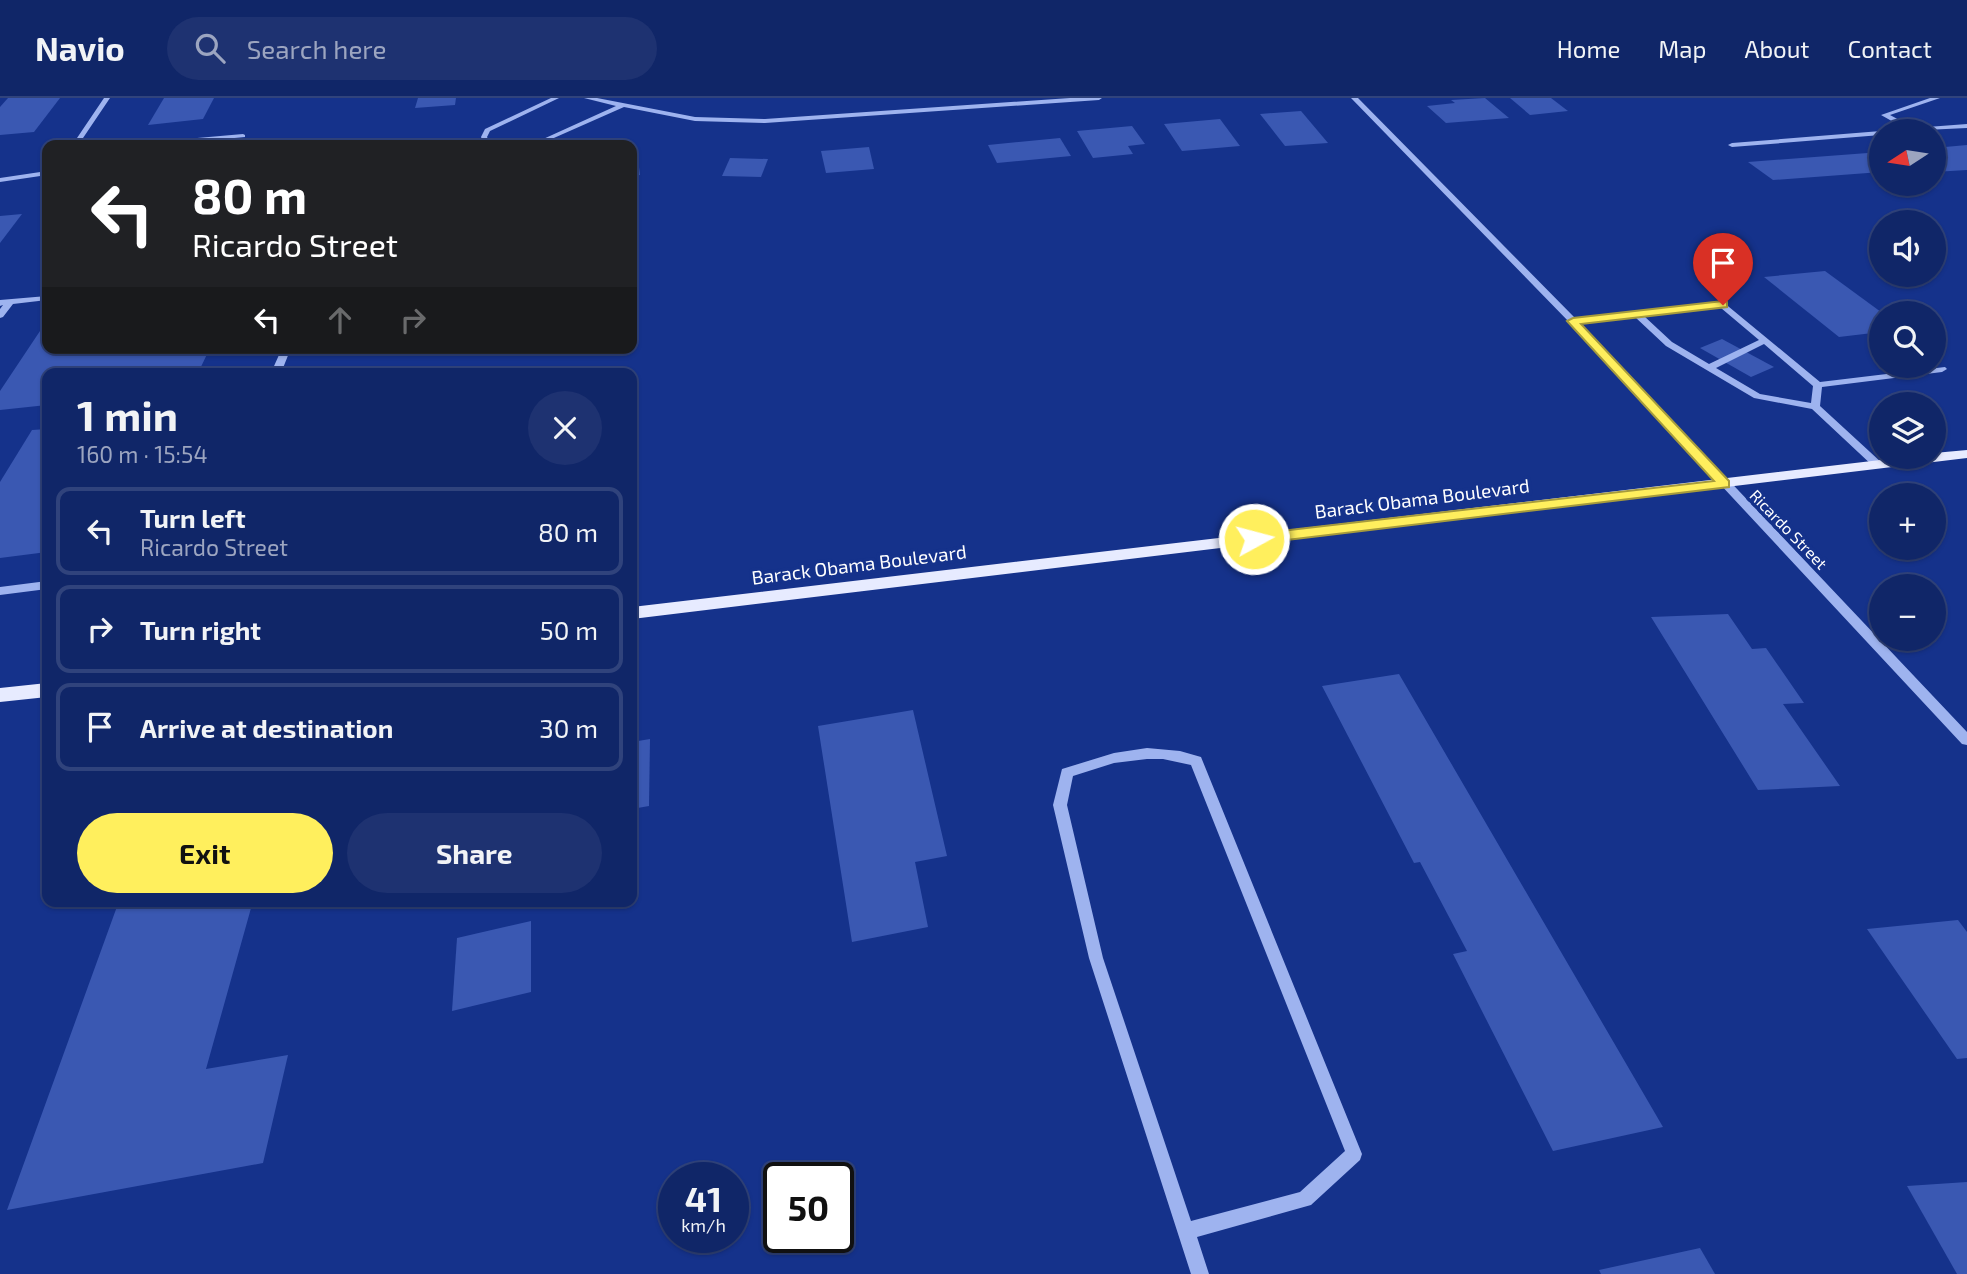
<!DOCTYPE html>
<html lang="en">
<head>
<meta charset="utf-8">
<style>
  body { margin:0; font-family:"Exo 2",sans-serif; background:#1e3271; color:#f1f3f6; height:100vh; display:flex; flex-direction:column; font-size:26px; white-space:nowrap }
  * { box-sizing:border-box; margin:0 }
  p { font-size:23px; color:#9ca5c0 }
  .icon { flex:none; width:38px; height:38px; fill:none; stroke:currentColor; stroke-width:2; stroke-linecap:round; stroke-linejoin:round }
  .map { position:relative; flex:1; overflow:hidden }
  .panel { position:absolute; left:42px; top:270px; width:595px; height:539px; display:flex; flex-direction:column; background:#102668; border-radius:14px; box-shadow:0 2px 5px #0004,0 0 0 2px #30437c }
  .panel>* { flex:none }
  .top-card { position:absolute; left:42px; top:42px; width:595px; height:214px; border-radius:14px; box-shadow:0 2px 5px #0004,0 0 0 2px #30437c; background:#202124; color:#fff; overflow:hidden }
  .needle { width:46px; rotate:258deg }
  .controls { position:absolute; left:1869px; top:21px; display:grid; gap:14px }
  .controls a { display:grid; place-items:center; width:77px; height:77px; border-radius:50%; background:#102668; box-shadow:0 2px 5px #0004,0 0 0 2px #30437c; font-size:35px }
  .speed { position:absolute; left:658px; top:1064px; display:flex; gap:14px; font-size:35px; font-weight:700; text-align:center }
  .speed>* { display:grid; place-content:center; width:91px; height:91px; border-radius:50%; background:#102668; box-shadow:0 2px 5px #0004,0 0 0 2px #30437c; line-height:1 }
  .speed small { font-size:18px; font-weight:400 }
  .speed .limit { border:4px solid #111; border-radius:10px; background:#fff; color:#111 }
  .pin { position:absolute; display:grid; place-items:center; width:60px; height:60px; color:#fff; margin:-72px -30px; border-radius:50% 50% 50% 0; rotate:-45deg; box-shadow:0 0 7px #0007 }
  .pin .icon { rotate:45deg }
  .me { position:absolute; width:77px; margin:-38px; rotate:83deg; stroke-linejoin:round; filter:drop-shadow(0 0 5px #0008) }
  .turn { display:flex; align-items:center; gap:24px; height:147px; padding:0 35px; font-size:32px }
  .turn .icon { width:91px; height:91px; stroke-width:2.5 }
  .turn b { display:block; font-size:49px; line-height:60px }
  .lanes { display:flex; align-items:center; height:66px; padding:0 35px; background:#0003; justify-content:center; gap:35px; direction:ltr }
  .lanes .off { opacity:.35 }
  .round { display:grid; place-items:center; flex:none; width:74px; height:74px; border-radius:37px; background:#1e3271 }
  .headline { display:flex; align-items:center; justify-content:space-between; height:119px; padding:0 35px }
  h1 { font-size:42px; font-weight:700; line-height:52px }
  .action { display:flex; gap:14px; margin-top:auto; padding:14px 35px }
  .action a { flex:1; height:80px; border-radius:42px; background:#ffef5d; color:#111; font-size:28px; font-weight:700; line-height:80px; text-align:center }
  .action a+a { background:#1e3271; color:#f1f3f6 }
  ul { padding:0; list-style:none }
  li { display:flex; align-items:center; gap:21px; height:88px; margin:0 14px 10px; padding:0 21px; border:4px solid #30437c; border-radius:14px }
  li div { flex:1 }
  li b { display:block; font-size:26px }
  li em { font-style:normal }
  header { display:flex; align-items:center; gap:42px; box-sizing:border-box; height:98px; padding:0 35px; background:#102668; border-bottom:2px solid #30437c }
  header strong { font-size:33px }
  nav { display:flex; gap:38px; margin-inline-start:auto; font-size:24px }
  .search { width:490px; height:63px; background:#1e3271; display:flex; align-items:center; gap:18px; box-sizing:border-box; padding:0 24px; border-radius:38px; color:#9ca5c0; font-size:26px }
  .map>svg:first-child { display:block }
  .building { fill:#3a58b2 }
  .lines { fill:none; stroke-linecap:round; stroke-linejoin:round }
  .minor { fill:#9eb3ef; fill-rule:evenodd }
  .major { fill:#e7ebff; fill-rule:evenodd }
  .route { fill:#ffef5d; stroke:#a69b3c; stroke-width:2 }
  .labels { text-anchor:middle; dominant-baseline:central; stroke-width:7; stroke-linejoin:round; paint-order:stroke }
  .far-street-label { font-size:16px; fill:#fff; stroke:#15328b }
  .street-label { font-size:19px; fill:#fff; stroke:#15328b }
</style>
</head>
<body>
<header>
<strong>Navio</strong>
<div class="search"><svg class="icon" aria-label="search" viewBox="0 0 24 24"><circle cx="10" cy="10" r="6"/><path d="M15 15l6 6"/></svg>Search here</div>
<nav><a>Home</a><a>Map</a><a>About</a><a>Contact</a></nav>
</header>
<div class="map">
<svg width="1967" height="1176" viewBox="0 0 1967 1176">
  <rect width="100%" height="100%" fill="#15328b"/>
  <g class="building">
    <polygon points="8,0 60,0 34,34 0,37 0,9"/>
    <polygon points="164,0 214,0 203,21 148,27"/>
    <polygon points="418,0 456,0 455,7 415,10"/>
    <polygon points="1485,0 1509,20 1446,25 1427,8 1455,5 1451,2"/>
    <polygon points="1510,0 1551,0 1568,13 1530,17"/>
    <polygon points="1301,13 1328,45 1285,48 1260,16"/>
    <polygon points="1220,21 1240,48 1182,53 1164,26"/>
    <polygon points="1132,28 1145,46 1128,48 1133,56 1093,60 1077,33"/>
    <polygon points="1060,40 1071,58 997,65 988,47"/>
    <polygon points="1967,47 1967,72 1934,74 1934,50"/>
    <polygon points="869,49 874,71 826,75 821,53"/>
    <polygon points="1881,54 1881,74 1773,82 1748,64"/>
    <polygon points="730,60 768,61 761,79 722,78"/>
    <polygon points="638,61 640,77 632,78 632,62"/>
    <polygon points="22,116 0,145 0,118"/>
    <polygon points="1825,173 1881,214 1881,234 1839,239 1764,179"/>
    <polygon points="47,232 47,250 210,250 198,275 47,275 47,307 0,312 0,293 40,233"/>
    <polygon points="1722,241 1774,269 1751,279 1700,250"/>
    <polygon points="47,331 47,454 0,460 0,384 32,332"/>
    <polygon points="1728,516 1752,551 1766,550 1804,605 1783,606 1840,688 1758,692 1651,519"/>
    <polygon points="1399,576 1663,1029 1553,1053 1453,856 1467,853 1420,764 1414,765 1322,588"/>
    <polygon points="913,612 947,758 915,764 928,829 852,844 818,628"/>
    <polygon points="650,641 649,708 632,711 632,644"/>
    <polygon points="119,803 253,803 206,971 288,957 263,1065 7,1112"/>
    <polygon points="1958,822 1967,834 1967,960 1957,961 1867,831"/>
    <polygon points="531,823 531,894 452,913 457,840"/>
    <polygon points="1967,1084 1967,1176 1957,1176 1907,1088"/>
    <polygon points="1700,1150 1715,1176 1601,1176 1599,1172"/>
  </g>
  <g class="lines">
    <g class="minor">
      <polygon points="104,0 110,0 83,40 87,47 80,47 77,40"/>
      <path d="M 551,0 L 559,0 L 490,33 L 487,39 L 489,43 L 496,47 C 488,47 484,47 481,39 L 485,31 Z"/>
      <polygon points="584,0 597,0 695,19 765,21 1070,0 1102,0 1099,2 765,25 695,23 624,9 538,47 530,47 616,8"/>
      <path d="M 1351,0 L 1358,0 L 1575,220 L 1723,204 L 1820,284 L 1945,269 L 1947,271 L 1942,274 L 1822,289 L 1820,308 L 1882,365 L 1883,367 L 1878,370 L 1874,369 L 1812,311 L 1754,300 L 1666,248 L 1635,219 L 1580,225 L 1967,634 L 1967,647 L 1962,646 L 1570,225 ZM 1721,210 L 1759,242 L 1709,266 L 1672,244 L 1644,218 ZM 1764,246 L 1813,288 L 1811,305 L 1760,296 L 1716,270 Z"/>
      <polygon points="1930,0 1940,0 1890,17 1914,30 1967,26 1967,30 1904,33 1906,31 1881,17"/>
      <polygon points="1881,33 1881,37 1732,49 1728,47 1732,45"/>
      <polygon points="243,36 245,37 245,39 161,47 136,47 140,45"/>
      <polygon points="47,73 47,77 0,84 0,80"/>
      <polygon points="47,198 47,202 13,206 3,219 0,220 0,211 3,207 0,208 0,202"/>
      <polygon points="282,250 291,250 281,275 271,275"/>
      <polygon points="47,483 47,491 0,497 0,489"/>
      <path d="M 1147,650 L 1180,653 L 1201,659 L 1362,1056 L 1360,1062 L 1311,1107 L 1197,1139 L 1209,1176 L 1191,1176 L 1089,860 L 1053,707 L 1062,671 L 1114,655 ZM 1147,661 L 1163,661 L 1191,667 L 1345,1053 L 1300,1094 L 1191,1123 L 1103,860 L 1067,707 L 1073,678 L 1114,665 Z"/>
    </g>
    <g class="major">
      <polygon points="1967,352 1967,360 632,521 632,509 1906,359 1934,359 1934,355"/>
      <polygon points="47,585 47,599 0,604 0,590"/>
    </g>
  </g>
  <polygon class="route" points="1723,203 1727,204 1727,209 1581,226 1729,383 1729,389 1254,446 1247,441 1254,436 1714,383 1567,223 1573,220"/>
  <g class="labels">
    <g class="far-street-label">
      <text transform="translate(1789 431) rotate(46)">Ricardo Street</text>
    </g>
    <g class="street-label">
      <text transform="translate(1422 400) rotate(-7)">Barack Obama Boulevard</text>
      <text transform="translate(859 466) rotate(-7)">Barack Obama Boulevard</text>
    </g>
  </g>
</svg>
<div class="controls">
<a><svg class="needle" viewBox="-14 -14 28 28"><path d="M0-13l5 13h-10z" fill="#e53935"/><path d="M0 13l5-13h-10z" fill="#9ca5c0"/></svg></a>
<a><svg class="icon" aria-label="sound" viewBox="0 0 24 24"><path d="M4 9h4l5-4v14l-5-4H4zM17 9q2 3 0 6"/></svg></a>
<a><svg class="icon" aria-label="search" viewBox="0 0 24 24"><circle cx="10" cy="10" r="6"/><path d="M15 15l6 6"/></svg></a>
<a><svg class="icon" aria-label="layers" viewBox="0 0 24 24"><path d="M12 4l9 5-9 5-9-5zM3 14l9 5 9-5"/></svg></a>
<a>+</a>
<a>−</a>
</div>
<div class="speed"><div>41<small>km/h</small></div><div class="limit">50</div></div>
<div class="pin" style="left:1723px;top:207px;background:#d93025"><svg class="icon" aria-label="arrive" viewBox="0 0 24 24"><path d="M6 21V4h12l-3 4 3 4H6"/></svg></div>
<svg class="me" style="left:1254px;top:441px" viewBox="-20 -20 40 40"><circle r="17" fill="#ffef5d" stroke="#fff" stroke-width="3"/><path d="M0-11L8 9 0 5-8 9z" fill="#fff"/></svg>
<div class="top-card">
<div class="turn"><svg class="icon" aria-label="left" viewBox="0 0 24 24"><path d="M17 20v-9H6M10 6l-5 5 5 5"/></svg><div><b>80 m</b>Ricardo Street</div></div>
<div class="lanes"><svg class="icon" aria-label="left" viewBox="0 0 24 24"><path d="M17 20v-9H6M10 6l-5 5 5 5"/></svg><svg class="icon off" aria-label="ahead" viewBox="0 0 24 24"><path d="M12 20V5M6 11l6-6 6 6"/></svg><svg class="icon off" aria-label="right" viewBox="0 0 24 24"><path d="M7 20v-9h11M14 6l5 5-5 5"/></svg></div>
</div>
<section class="panel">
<div class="headline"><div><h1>1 min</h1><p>160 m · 15:54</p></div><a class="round"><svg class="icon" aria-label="close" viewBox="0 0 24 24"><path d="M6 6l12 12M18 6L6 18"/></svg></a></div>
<ul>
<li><svg class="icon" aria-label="left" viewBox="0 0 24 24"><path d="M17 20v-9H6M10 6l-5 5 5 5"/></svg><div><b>Turn left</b><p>Ricardo Street</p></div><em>80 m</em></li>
<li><svg class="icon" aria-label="right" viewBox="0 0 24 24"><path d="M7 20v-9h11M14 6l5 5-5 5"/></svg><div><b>Turn right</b></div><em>50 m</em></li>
<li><svg class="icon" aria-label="arrive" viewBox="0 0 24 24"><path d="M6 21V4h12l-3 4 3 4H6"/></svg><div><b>Arrive at destination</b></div><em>30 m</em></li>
</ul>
<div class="action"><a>Exit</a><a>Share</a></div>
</section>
</div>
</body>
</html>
